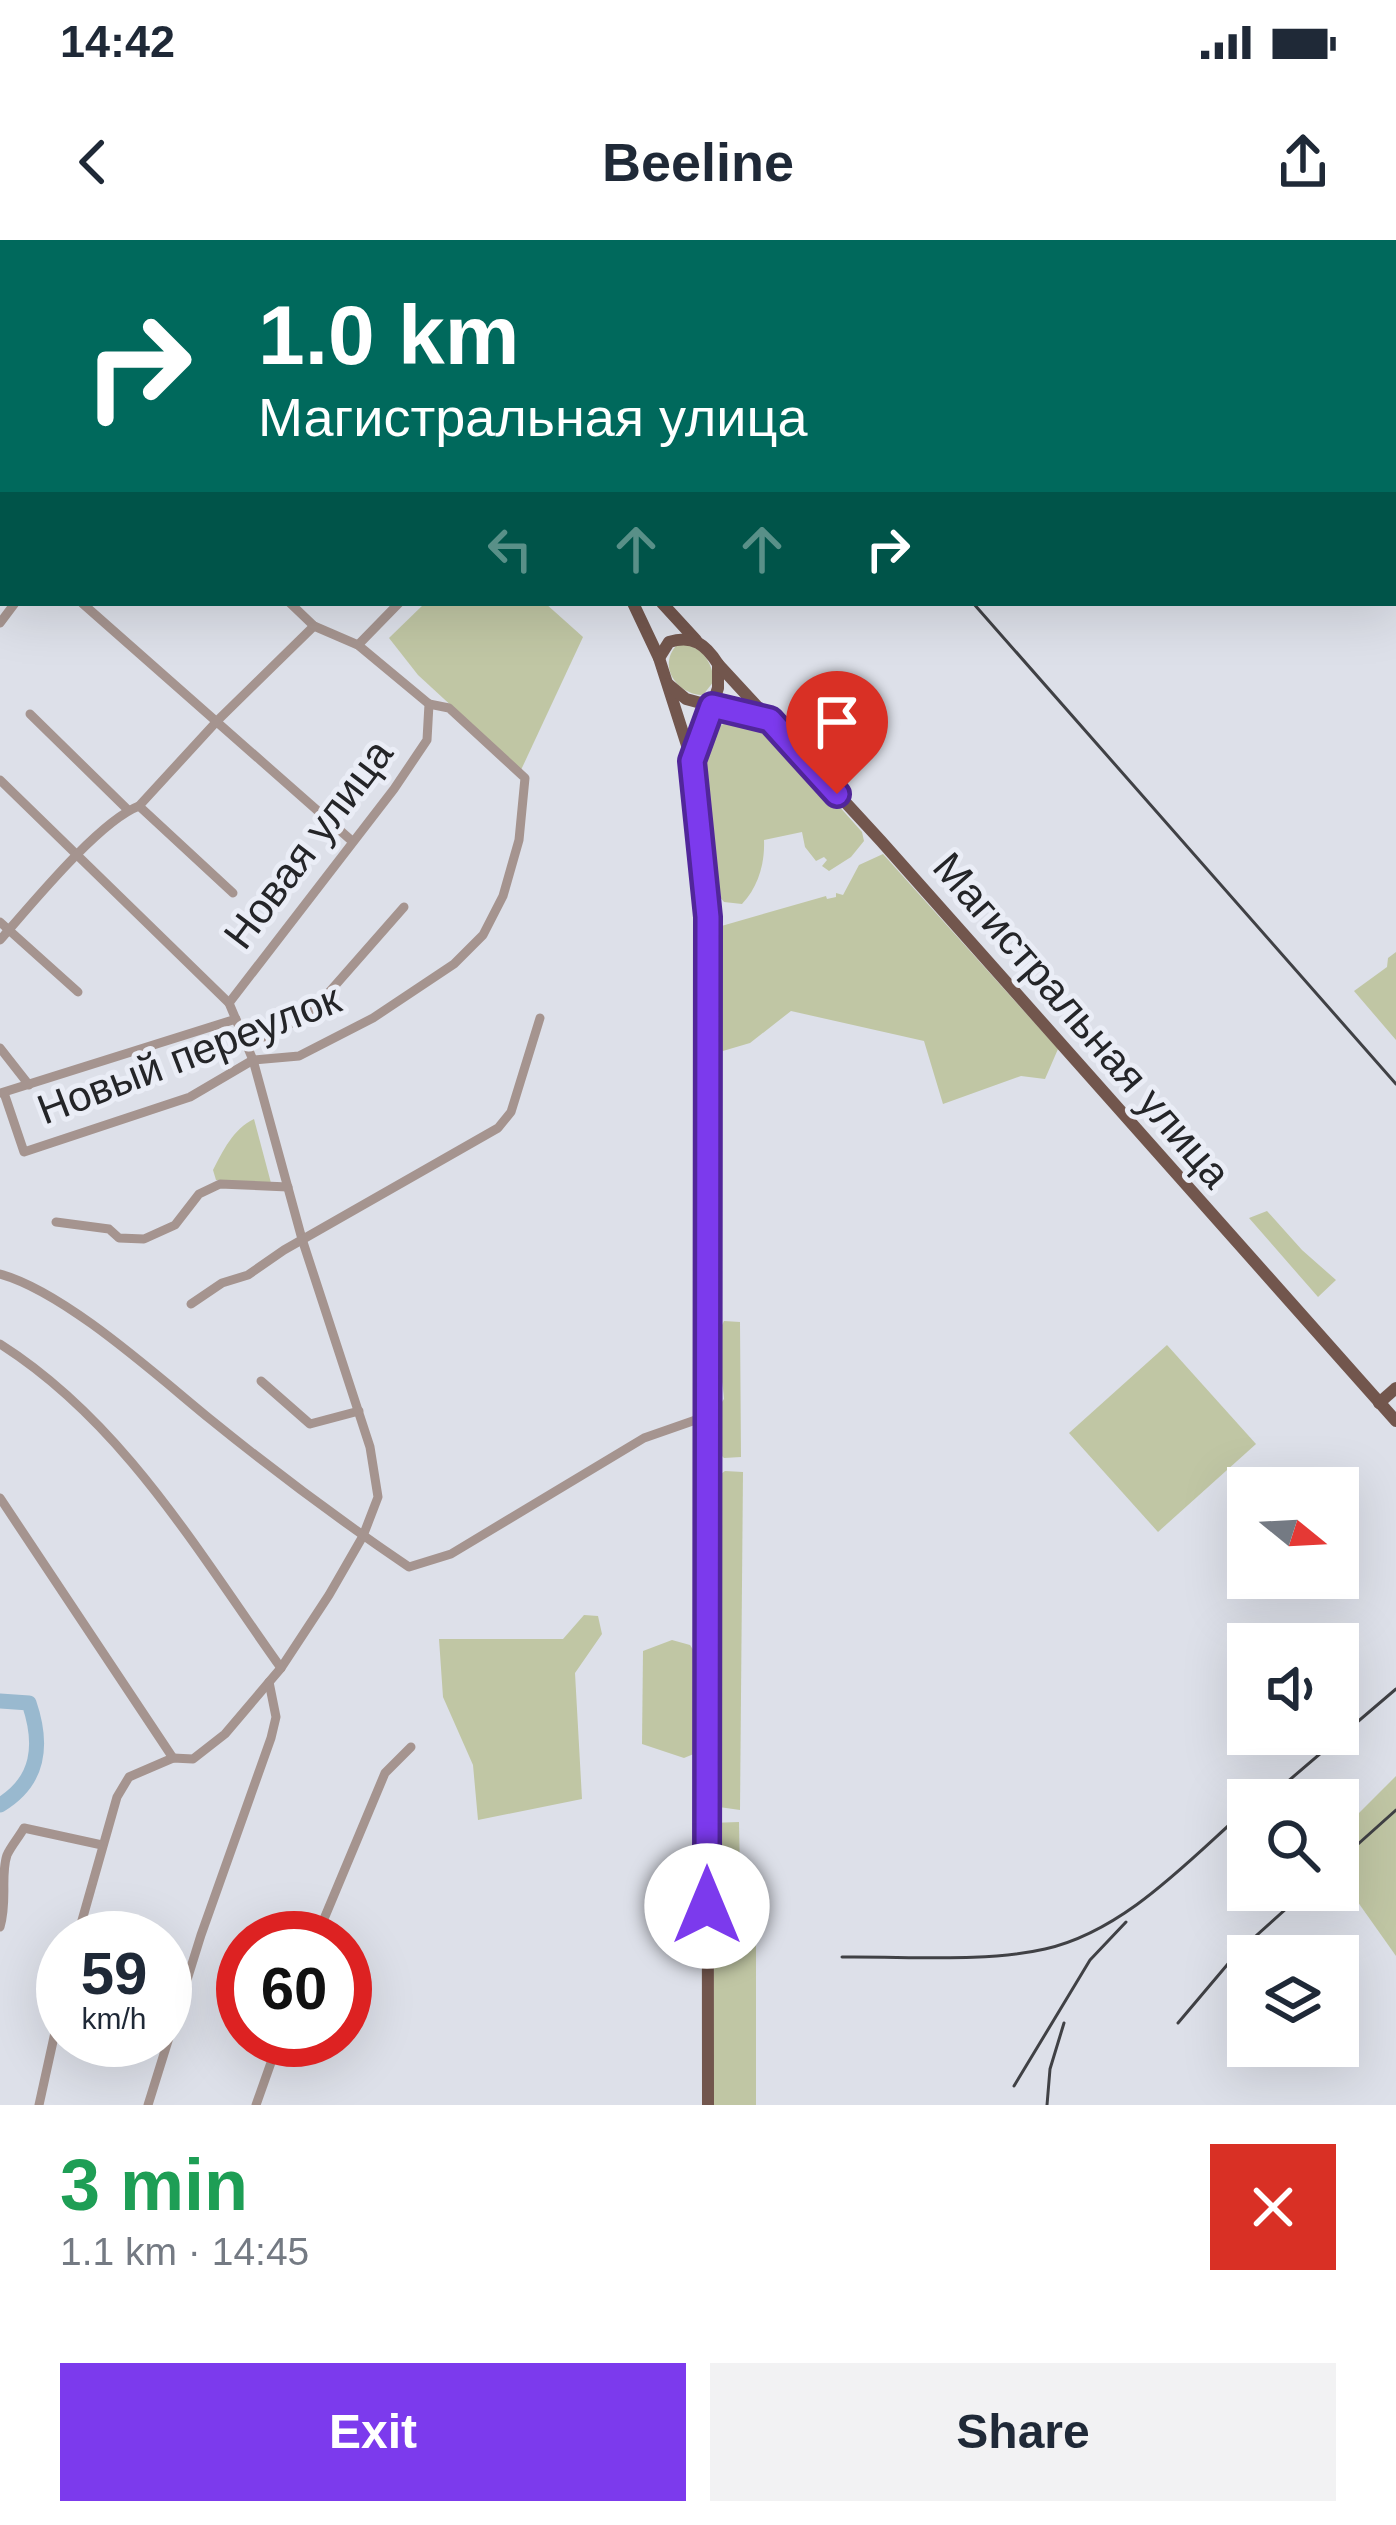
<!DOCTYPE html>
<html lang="en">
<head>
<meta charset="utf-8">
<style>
  body { margin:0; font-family:Arial,sans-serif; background:#f2f2f3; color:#1f2937; height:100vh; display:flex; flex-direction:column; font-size:45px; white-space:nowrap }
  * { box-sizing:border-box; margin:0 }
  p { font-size:39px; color:#747a83 }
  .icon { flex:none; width:66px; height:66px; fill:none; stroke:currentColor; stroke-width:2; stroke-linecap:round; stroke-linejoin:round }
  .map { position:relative; height:1865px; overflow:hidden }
  .details { display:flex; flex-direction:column; background:#fff; flex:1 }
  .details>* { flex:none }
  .hud { position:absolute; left:0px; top:0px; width:1398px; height:366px; box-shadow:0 12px 48px #0002; background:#00695c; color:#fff; overflow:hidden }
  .needle { width:78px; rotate:108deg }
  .controls { position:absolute; left:1227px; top:1227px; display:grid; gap:24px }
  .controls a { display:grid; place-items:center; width:132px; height:132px; border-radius:0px; background:#fff; box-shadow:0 12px 48px #0002; font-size:60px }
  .speed { position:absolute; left:36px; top:1671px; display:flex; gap:24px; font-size:60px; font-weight:700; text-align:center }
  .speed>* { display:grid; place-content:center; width:156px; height:156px; border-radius:50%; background:#fff; box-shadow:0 12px 48px #0002; line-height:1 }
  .speed small { font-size:30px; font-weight:400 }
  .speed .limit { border:18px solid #d22; background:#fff; color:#111 }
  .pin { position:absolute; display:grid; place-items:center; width:102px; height:102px; color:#fff; margin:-123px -51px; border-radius:50% 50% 50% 0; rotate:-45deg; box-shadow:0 0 12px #0007 }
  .pin .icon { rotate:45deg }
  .me { position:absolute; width:132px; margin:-66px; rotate:0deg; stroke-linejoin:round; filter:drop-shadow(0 0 9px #0008) }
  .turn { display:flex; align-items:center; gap:42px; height:252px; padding:0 60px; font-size:54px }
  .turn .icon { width:156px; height:156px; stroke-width:2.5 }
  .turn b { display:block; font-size:84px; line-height:102px }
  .lanes { display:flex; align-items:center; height:114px; padding:0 60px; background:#0003; justify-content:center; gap:60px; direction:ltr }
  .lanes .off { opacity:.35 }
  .round { display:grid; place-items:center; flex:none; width:126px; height:126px; border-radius:0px; background:#f2f2f3 }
  .headline { display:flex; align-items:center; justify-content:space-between; height:204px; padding:0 60px }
  h1 { font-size:72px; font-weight:800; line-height:90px; color:#1e9e55 }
  .primary-button { display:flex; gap:24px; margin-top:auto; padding:24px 60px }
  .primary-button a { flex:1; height:138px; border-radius:0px; background:#7c3aed; color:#fff; font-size:48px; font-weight:800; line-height:138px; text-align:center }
  .primary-button a+a { background:#f2f2f3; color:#1f2937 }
  .status { display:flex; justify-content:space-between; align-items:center; height:84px; padding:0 60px; background:#fff; direction:ltr }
  .status svg { height:33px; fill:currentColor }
  header { display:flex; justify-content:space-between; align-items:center; height:156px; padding:0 60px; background:#fff; font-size:54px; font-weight:800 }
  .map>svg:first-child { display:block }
  .green { fill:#c0c6a4 }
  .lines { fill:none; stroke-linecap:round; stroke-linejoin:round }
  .river { stroke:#99b9cf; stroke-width:15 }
  .minor { stroke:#a5948f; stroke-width:9 }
  .major { stroke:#72564d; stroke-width:12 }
  .rail { stroke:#404145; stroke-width:3 }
  .route-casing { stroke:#51269a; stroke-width:30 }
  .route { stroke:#7c3aed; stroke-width:21 }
  .labels { text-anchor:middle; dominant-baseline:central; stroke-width:10; stroke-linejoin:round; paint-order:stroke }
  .street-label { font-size:42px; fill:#242528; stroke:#eaedf6 }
</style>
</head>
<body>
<div class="status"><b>14:42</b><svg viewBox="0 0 49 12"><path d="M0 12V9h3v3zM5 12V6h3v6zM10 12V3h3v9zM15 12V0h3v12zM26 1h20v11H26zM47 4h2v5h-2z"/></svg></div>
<header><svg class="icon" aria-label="back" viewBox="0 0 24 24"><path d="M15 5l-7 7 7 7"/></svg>Beeline<svg class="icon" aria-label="share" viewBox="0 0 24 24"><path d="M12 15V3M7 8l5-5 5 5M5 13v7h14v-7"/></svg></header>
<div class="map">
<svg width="1396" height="1865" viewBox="0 0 1396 1865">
  <rect width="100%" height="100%" fill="#dde0e9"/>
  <g class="green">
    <polygon points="425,363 545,363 583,397 521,530 418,435 389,398"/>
    <path d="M 678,404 C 700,403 712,421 714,441 L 703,455 C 677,455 656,425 678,404 Z"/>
    <path d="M 750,478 L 766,484 L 862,592 L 864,601 L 851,617 L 829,631 L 822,626 L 827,620 L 824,617 L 816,621 L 805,607 L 802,592 L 764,600 C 765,624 758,647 742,664 L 724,662 L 719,656 C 715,625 697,530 705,505 C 710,484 732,480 750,478 Z"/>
    <polygon points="883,614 1058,809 1045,839 1021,836 943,864 924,801 791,771 750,803 716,813 714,694 718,687 826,656 827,659 836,657 836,653 843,655 859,625"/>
    <polygon points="1396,712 1396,800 1354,751 1387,727 1388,718"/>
    <path d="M 254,879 L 271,943 L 216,940 L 213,930 C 223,911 233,889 254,879 Z"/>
    <polygon points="1267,971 1302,1010 1336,1040 1318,1057 1249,978"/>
    <path d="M 724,1081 L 740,1082 L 741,1217 L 724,1218 L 718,1212 L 718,1168 L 724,1159 C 723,1132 710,1107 724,1081 Z"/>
    <polygon points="1167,1105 1256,1204 1158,1292 1069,1193"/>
    <polygon points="725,1231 743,1232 740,1570 719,1567 718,1236"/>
    <polygon points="584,1375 598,1376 602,1394 575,1433 582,1559 478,1580 473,1525 443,1457 439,1399 563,1399"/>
    <polygon points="672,1400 690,1405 696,1414 696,1513 684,1518 642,1504 643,1411"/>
    <polygon points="1396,1536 1396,1716 1338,1634 1338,1594"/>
    <polygon points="739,1582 741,1690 711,1690 709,1583"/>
    <polygon points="756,1700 756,1865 713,1865 714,1702"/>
  </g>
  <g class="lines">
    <path class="river" d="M 0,1461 L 29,1463 C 43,1504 40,1541 0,1565"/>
    <g class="minor">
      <polyline points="0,59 3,62"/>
      <polyline points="0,297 3,300"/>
      <polyline points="82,363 352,601"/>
      <polyline points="0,383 15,363"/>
      <polyline points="358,405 399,363"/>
      <polyline points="30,474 128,570"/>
      <polyline points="0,540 229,763 253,820 302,999 370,1207 378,1257 363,1296 329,1355 281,1428 225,1494 193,1519 173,1518 129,1537 117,1557 77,1698"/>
      <polyline points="139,566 233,653"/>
      <polyline points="0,682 78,752"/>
      <path d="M 0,700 C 30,666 99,581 139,566 L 218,480 L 314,386"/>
      <polyline points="229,763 394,549 427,500 429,464 358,405 314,386 290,363"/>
      <polyline points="247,805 281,790 317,766 404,667"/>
      <polyline points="0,808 29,845"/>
      <polyline points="1,853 236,779"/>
      <polyline points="4,853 24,912 190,857 253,820 299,816 373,778 454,724 483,695 503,656 519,600 525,538 449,468 429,464"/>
      <polyline points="56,982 109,989 119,998 144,999 175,985 199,954 220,944 288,947"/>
      <path d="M 0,1034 C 65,1052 156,1135 210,1179 C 274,1231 341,1281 409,1327 L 451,1314 L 644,1198 L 707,1176"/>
      <polyline points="191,1064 222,1043 248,1035 284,1010 498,888 511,872 540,778"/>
      <path d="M 0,1104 C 123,1182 198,1312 281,1428"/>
      <polyline points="261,1141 310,1184 359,1171"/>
      <polyline points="0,1258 173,1518"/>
      <path d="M 0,1687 C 8,1660 0,1636 7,1615 C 11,1606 19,1597 24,1588 L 102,1605"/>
      <polyline points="316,1698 385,1533 411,1507"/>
      <polyline points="39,1865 63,1756"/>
      <polyline points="148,1865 201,1695 271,1498 276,1477 269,1442"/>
      <polyline points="256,1865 279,1800"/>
    </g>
    <g class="major">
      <polyline points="323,0 325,3"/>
      <polyline points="335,0 338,3"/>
      <polyline points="1082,0 1085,3"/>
      <polyline points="70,3 72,0"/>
      <polyline points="797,3 800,0"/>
      <polyline points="0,99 3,95"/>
      <polyline points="1395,353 1396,354"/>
      <polyline points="633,363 659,418 692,521 707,644 708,1865"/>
      <polyline points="662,363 696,400"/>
      <path d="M 659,418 L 669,402 C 693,394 706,405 718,424 L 718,448 L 712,466 L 686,459 L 668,444"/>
      <polyline points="718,424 881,601 1396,1181"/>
      <polyline points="692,520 712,466 764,478"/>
      <polyline points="1379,1163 1396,1148"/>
    </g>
    <g class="rail">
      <polyline points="973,363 1396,844"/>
      <polyline points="1266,1560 1396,1449"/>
      <polyline points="1338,1622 1396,1570"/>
      <path d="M 842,1717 C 906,1716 984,1723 1045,1709 C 1125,1691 1189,1620 1248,1568"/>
      <polyline points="1178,1783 1238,1712 1307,1650"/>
      <polyline points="1014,1846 1090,1720 1126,1682"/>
      <polyline points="1047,1865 1050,1829 1064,1783"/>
    </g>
  </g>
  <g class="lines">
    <g class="route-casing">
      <polyline id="route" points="707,1666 708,677 692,521 712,466 770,480 837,554"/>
    </g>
    <use href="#route" class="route"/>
  </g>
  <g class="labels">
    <g class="street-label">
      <text transform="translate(308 604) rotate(-53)">Новая улица</text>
      <text transform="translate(1082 780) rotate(49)">Магистральная улица</text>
      <text transform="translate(189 814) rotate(-21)">Новый переулок</text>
    </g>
  </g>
</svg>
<div class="controls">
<a><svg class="needle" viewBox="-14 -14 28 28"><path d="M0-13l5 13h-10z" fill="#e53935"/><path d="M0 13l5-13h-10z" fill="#747a83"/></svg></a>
<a><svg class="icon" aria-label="sound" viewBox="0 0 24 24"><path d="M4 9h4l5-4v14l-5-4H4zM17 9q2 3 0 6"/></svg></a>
<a><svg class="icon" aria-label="search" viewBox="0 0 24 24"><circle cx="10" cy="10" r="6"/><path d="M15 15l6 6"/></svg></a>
<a><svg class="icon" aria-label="layers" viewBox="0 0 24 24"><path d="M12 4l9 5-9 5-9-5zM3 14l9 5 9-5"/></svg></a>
</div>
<div class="speed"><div>59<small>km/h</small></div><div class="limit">60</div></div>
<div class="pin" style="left:837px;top:554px;background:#d93025"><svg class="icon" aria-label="arrive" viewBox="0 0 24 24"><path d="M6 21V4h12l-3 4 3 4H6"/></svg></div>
<svg class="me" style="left:707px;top:1666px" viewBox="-20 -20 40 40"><circle r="19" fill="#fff"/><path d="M0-13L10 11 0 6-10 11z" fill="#7c3aed"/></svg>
<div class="hud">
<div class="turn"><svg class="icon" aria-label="right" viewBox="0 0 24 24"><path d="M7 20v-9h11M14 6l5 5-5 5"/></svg><div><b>1.0 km</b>Магистральная улица</div></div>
<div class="lanes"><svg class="icon off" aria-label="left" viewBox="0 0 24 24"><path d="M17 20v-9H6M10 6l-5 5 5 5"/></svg><svg class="icon off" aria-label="ahead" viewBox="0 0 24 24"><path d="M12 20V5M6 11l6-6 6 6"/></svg><svg class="icon off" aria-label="ahead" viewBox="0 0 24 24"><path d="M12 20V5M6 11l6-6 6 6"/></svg><svg class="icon" aria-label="right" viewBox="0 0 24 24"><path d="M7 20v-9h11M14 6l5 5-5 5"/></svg></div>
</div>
</div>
<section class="details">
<div class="headline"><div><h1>3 min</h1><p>1.1 km · 14:45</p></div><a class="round" style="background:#d93025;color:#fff"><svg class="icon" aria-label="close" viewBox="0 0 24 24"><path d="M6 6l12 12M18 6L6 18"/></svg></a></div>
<div class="primary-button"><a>Exit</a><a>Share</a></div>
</section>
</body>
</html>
